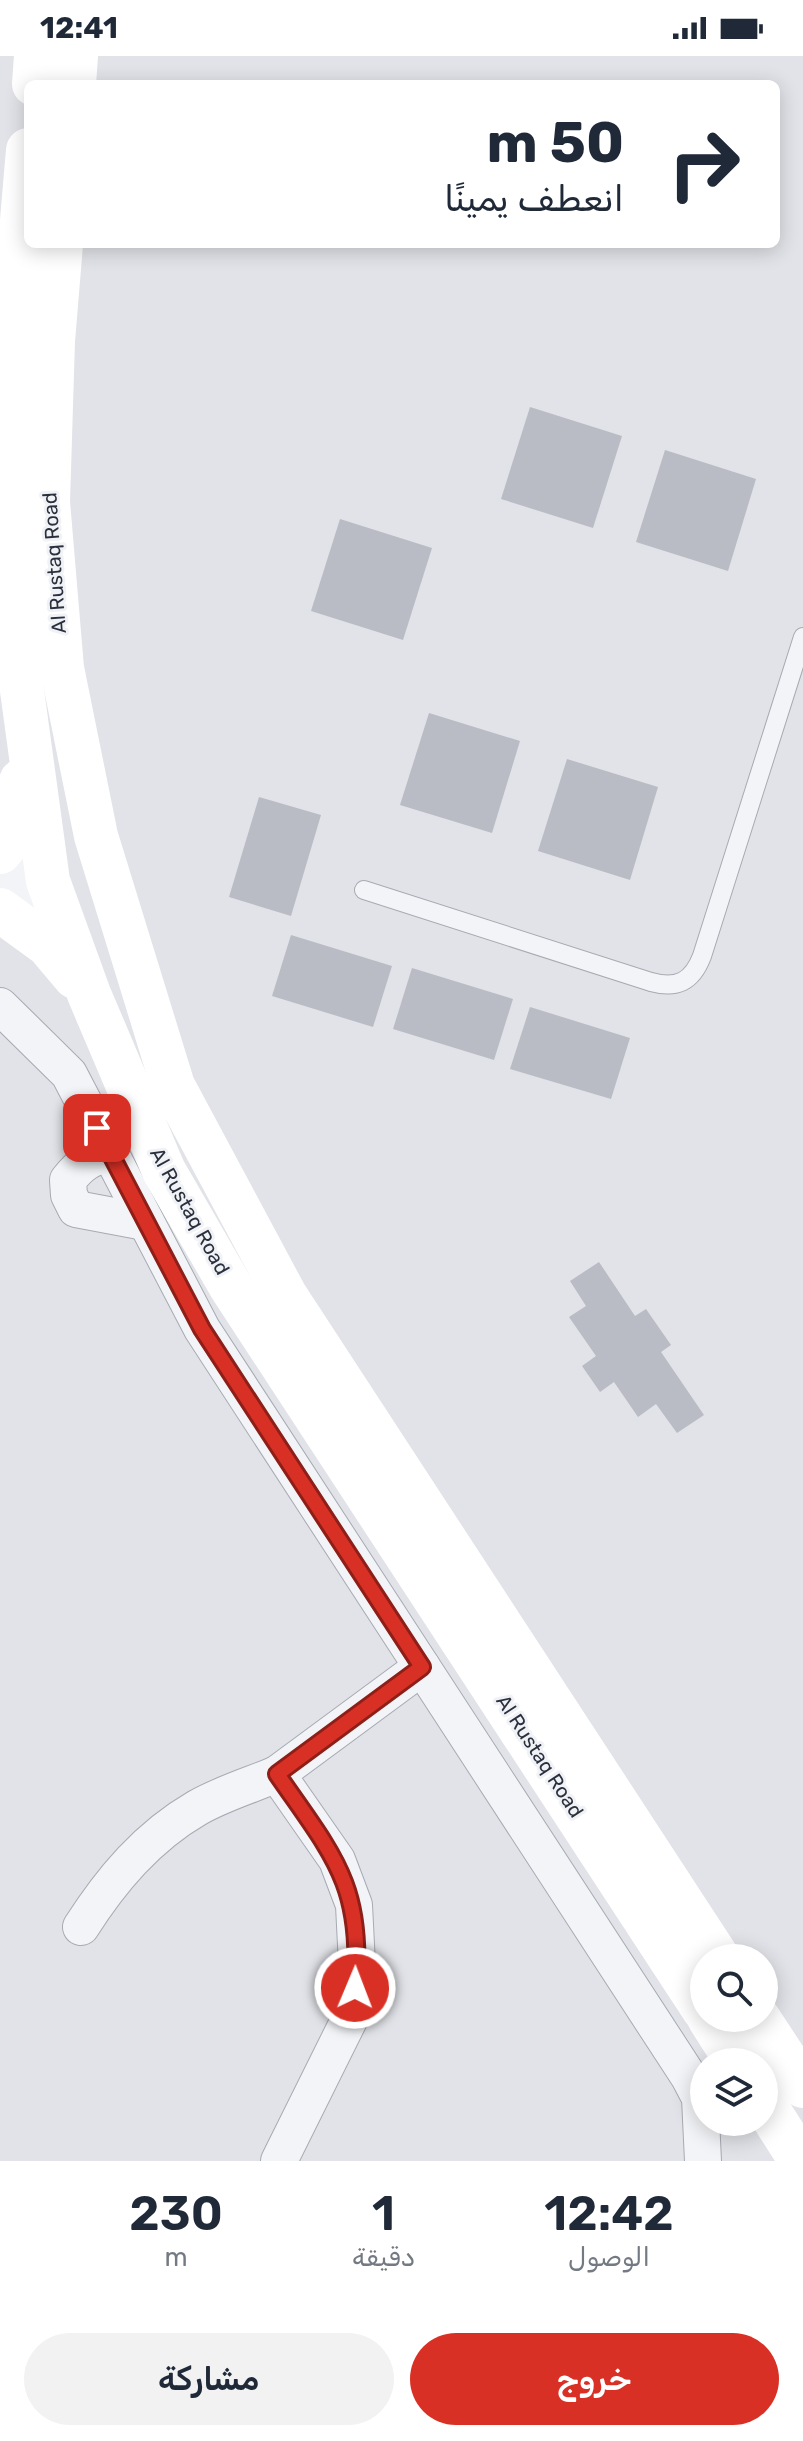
<!DOCTYPE html>
<html lang="ar">
<head>
<meta charset="utf-8">
<style>
  body { margin:0; font-family:Rubik,"Noto Sans Arabic",sans-serif; background:#f2f2f3; color:#1f2937; direction:rtl; height:100vh; display:flex; flex-direction:column; font-size:30px; white-space:nowrap }
  * { box-sizing:border-box; margin:0 }
  p { font-size:26px; color:#747a83 }
  .icon { flex:none; width:44px; height:44px; fill:none; stroke:currentColor; stroke-width:2; stroke-linecap:round; stroke-linejoin:round }
  .map { position:relative; height:2105px; overflow:hidden; direction:ltr }
  .sheet { display:flex; flex-direction:column; background:#fff; flex:1 }
  .sheet>* { flex:none }
  .guide { position:absolute; left:24px; top:24px; width:756px; height:168px; border-radius:12px; box-shadow:0 4px 20px #0003; direction:rtl; background:#fff; color:#1f2937; overflow:hidden }
  .fabs { position:absolute; left:690px; top:1888px; display:grid; gap:16px }
  .fabs a { display:grid; place-items:center; width:88px; height:88px; border-radius:50%; background:#fff; box-shadow:0 4px 20px #0003; font-size:40px }
  .pin { position:absolute; display:grid; place-items:center; width:68px; height:68px; color:#fff; margin:-34px; border-radius:16px; box-shadow:0 4px 12px #0006 }
  .me { position:absolute; width:88px; margin:-44px; rotate:1deg; stroke-linejoin:round; filter:drop-shadow(0 0 6px #0008) }
  .turn { display:flex; align-items:center; gap:28px; height:168px; padding:0 24px; font-size:36px }
  .turn .icon { width:104px; height:104px; stroke-width:2.5 }
  .turn b { display:block; font-size:56px; line-height:68px }
  .eta { display:flex; justify-content:space-evenly; align-items:center; height:136px; text-align:center }
  .eta b { font-size:48px; font-weight:600; line-height:56px }
  .action { display:flex; gap:16px; margin-top:auto; padding:16px 24px }
  .action a { flex:1; height:92px; border-radius:48px; background:#d93025; color:#fff; font-size:32px; font-weight:600; line-height:92px; text-align:center }
  .action a+a { background:#f2f2f3; color:#1f2937 }
  .status { display:flex; justify-content:space-between; align-items:center; height:56px; padding:0 40px; background:#fff; direction:ltr }
  .status svg { height:22px; fill:currentColor }
  .map>svg:first-child { display:block }
  .building { fill:#b9bcc4 }
  .lines { fill:none; stroke-linecap:round; stroke-linejoin:round }
  .service-casing { stroke:#a7aab2; stroke-width:20 }
  .minor-casing { stroke:#a7aab2; stroke-width:38 }
  .service { stroke:#f3f4f7; stroke-width:18 }
  .minor { stroke:#f3f4f7; stroke-width:36 }
  .secondary { stroke:#fff; stroke-width:44 }
  .route-casing { stroke:#8d1f18; stroke-width:20 }
  .route { stroke:#d93025; stroke-width:14 }
  .labels { text-anchor:middle; dominant-baseline:central; stroke-width:6; stroke-linejoin:round; paint-order:stroke }
  .street-label { font-size:20px; fill:#2b303e; stroke:#f0f2f6 }
</style>
</head>
<body>
<div class="status"><b>12:41</b><svg viewBox="0 0 49 12"><path d="M0 12V9h3v3zM5 12V6h3v6zM10 12V3h3v9zM15 12V0h3v12zM26 1h20v11H26zM47 4h2v5h-2z"/></svg></div>
<div class="map">
<svg width="803" height="2105" viewBox="0 0 803 2105">
  <rect width="100%" height="100%" fill="#e1e3e8"/>
  <g class="building">
    <polygon points="530,351 622,380 593,472 501,443"/>
    <polygon points="665,394 756,423 728,515 636,486"/>
    <polygon points="340,463 432,492 403,584 311,555"/>
    <polygon points="429,657 520,685 492,777 400,749"/>
    <polygon points="567,703 658,731 630,824 538,795"/>
    <polygon points="259,741 321,759 291,860 229,841"/>
    <polygon points="291,879 392,910 373,971 272,940"/>
    <polygon points="412,912 513,943 494,1004 393,973"/>
    <polygon points="530,951 630,982 611,1043 510,1013"/>
    <polygon points="599,1206 635,1260 646,1253 671,1289 661,1296 704,1359 677,1377 656,1348 638,1361 614,1326 600,1336 582,1310 596,1300 569,1261 586,1250 570,1225"/>
  </g>
  <g class="lines">
    <g class="service-casing">
      <path id="service" d="M 364,834 L 651,926 C 677,933 692,926 702,900 L 803,581"/>
    </g>
    <g class="minor-casing">
      <g id="minor">
        <path d="M 0,817 L 30,818 L 48,825 C 35,844 22,847 0,849"/>
        <polyline points="0,950 69,1018 202,1273 689,2021 700,2042 703,2105"/>
        <path d="M 109,1098 C 90,1101 80,1109 68,1124 L 69,1139 L 76,1153 L 145,1166"/>
        <path d="M 81,1871 C 111,1824 147,1781 197,1752 C 221,1738 251,1729 277,1718"/>
        <polyline points="279,2105 353,1956 357,1909 354,1849 337,1804 277,1718 422,1611"/>
      </g>
    </g>
    <use href="#service" class="service"/>
    <use href="#minor" class="minor"/>
    <g class="secondary">
      <polyline points="34,28 36,0"/>
      <polyline points="74,28 76,0"/>
      <polyline points="28,94 8,329 21,627 48,825 89,938 164,1115 231,1231 704,1954"/>
      <polyline points="61,188 53,285 48,446 62,612 96,780 173,1030 285,1239 718,1902"/>
      <path d="M 0,796 C 21,773 24,755 21,725"/>
      <polyline points="0,854 48,889 75,921"/>
      <polyline points="709,1962 737,2006"/>
      <polyline points="758,1962 803,2030"/>
      <polyline points="764,2047 801,2105"/>
    </g>
  </g>
  <g class="lines">
    <g class="route-casing">
      <path id="route" d="M 97,1072 L 202,1273 L 422,1611 L 277,1718 C 332,1798 364,1829 355,1932"/>
    </g>
    <use href="#route" class="route"/>
  </g>
  <g class="labels">
    <g class="street-label">
      <text transform="translate(54 507) rotate(-94)">Al Rustaq Road</text>
      <text transform="translate(190 1155) rotate(61)">Al Rustaq Road</text>
      <text transform="translate(540 1700) rotate(57)">Al Rustaq Road</text>
    </g>
  </g>
</svg>
<div class="fabs">
<a><svg class="icon" aria-label="search" viewBox="0 0 24 24"><circle cx="10" cy="10" r="6"/><path d="M15 15l6 6"/></svg></a>
<a><svg class="icon" aria-label="layers" viewBox="0 0 24 24"><path d="M12 4l9 5-9 5-9-5zM3 14l9 5 9-5"/></svg></a>
</div>
<div class="pin" style="left:97px;top:1072px;background:#d93025"><svg class="icon" aria-label="arrive" viewBox="0 0 24 24"><path d="M6 21V4h12l-3 4 3 4H6"/></svg></div>
<svg class="me" style="left:355px;top:1932px" viewBox="-20 -20 40 40"><circle r="17" fill="#d93025" stroke="#fff" stroke-width="3"/><path d="M0-11L8 9 0 5-8 9z" fill="#fff"/></svg>
<div class="guide">
<div class="turn"><svg class="icon" aria-label="right" viewBox="0 0 24 24"><path d="M7 20v-9h11M14 6l5 5-5 5"/></svg><div><b>50 m</b>انعطف يمينًا</div></div>
</div>
</div>
<section class="sheet">
<div class="eta">
<div><b>12:42</b><p>الوصول</p></div>
<div><b>1</b><p>دقيقة</p></div>
<div><b>230</b><p>m</p></div>
</div>
<div class="action"><a>خروج</a><a>مشاركة</a></div>
</section>
</body>
</html>
